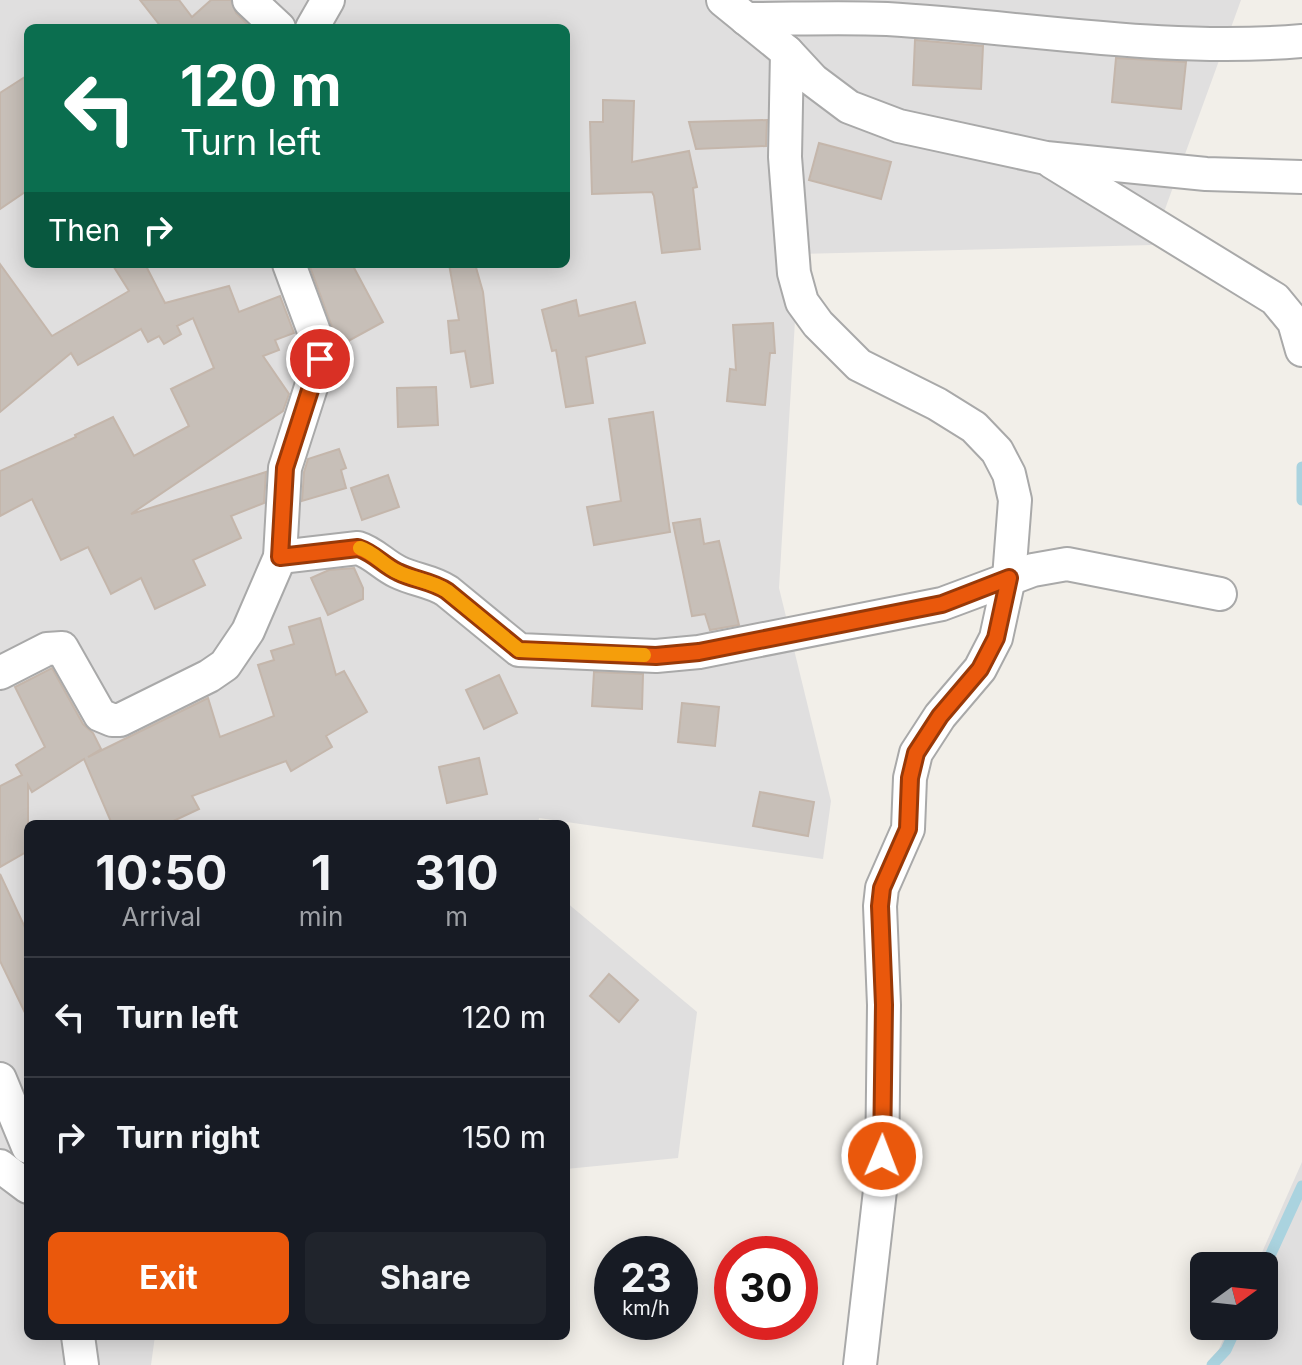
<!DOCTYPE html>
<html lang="en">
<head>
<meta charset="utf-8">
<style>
  body { margin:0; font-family:Inter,sans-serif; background:#20242c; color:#f1f3f6; height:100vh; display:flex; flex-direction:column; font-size:30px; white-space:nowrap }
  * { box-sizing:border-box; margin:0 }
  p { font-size:26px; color:#9ea1a6 }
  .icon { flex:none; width:44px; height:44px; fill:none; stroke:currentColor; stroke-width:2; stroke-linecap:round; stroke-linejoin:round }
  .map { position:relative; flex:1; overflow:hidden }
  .sheet { position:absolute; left:24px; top:820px; width:546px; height:520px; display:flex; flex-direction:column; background:#171b24; border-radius:12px; box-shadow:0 4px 20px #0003 }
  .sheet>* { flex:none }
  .banner { position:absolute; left:24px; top:24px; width:546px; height:244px; border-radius:12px; box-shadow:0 4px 20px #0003; background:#0b6e4f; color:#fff; overflow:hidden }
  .needle { width:52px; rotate:75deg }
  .controls { position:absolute; left:1190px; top:1252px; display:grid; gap:16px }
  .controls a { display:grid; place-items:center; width:88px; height:88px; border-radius:12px; background:#171b24; box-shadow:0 4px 20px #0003; font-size:40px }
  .speed { position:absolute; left:594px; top:1236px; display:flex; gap:16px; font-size:40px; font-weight:700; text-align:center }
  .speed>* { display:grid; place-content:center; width:104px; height:104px; border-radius:50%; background:#171b24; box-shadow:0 4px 20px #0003; line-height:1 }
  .speed small { font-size:20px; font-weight:400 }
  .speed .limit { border:12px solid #d22; background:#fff; color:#111 }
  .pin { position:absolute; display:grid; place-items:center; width:68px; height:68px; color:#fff; margin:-34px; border:4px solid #fff; border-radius:50%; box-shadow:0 2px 8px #0007 }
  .me { position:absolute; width:88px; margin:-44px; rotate:1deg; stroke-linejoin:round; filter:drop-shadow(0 0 6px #0008) }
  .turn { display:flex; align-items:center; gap:28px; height:168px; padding:0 24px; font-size:36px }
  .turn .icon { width:104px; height:104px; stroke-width:2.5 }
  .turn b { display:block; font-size:56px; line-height:68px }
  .then { display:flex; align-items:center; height:76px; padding:0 24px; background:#0003; gap:16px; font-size:30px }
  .eta { display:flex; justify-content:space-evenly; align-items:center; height:136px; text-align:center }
  .eta b { font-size:48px; font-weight:700; line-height:56px }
  .action { display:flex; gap:16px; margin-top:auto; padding:16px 24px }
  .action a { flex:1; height:92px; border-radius:12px; background:#ea580c; color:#fff; font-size:32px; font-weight:700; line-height:92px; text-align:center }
  .action a+a { background:#20242c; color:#f1f3f6 }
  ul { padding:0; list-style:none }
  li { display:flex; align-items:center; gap:24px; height:120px; padding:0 24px; border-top:2px solid #363941 }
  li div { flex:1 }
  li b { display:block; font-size:30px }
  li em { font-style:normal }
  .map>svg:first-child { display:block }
  .residential { fill:#e0dfdf; fill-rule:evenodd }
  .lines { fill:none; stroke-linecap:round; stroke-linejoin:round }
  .stream { stroke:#aad3df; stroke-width:11 }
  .building { fill:#c7bfb8; stroke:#c4b6ab; stroke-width:2 }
  .minor-casing { stroke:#a9a9a9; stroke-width:36 }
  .minor { stroke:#fff; stroke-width:32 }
  .route-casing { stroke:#983908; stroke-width:20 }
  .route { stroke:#ea580c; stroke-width:14 }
  .slow { stroke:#f59e0b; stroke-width:14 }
</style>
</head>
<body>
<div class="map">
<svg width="1302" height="1365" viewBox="0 0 1302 1365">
  <rect width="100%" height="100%" fill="#f2efe9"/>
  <g class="residential">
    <path d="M 0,0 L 1241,0 L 1152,245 L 799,254 L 779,588 L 831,801 L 823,859 L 539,818 L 538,824 L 28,824 L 28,1336 L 155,1336 L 151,1365 L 0,1365 ZM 28,28 L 566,28 L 566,264 L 28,264 Z"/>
    <polygon points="566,902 697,1012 678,1158 566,1169"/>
    <polygon points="1302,1162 1302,1365 1212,1365 1229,1326 1264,1326 1264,1266 1256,1266"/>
  </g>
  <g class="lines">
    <g class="stream">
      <polyline points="1302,467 1302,500"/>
      <polyline points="1264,1269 1302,1186"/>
      <polyline points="1212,1365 1226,1350 1237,1326"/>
    </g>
  </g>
  <g class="building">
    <polygon points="140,0 179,0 192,17 211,0 231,0 236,13 251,28 162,28"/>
    <polygon points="915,40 983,46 981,89 913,85"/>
    <polygon points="1116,58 1186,62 1181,109 1112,102"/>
    <polygon points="28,75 28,190 0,209 0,93"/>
    <polygon points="603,100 634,101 632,162 689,151 697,187 693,188 700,249 662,253 654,196 652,192 592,194 590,122 603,122"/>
    <polygon points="767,120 766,146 696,149 689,122"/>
    <polygon points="819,143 891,162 881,199 809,180"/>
    <polygon points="0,264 52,336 129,291 112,264 145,264 165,303 229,286 239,312 280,296 294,333 275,340 279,350 263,356 289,394 283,411 131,514 266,472 264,503 231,516 241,538 193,560 205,585 155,609 141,578 111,594 88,547 61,560 32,499 0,516 0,471 76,437 75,435 113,417 134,456 189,426 171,389 214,368 193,318 177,326 181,334 164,344 159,336 148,342 141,329 78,365 71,353 0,412"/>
    <polygon points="309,264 352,264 383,322 339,346"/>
    <polygon points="449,264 475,264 483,292 493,383 471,387 465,351 451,353 448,321 459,320"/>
    <polygon points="576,300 579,316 635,302 645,343 586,357 593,403 566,407 556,350 552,351 542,310"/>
    <polygon points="773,323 775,353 770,353 765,405 727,401 730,369 736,370 733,325"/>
    <polygon points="436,387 438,425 398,427 397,388"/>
    <polygon points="653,412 670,532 594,545 587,507 621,501 609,419"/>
    <polygon points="339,449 346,468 341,470 346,488 302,501 304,472 308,459"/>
    <polygon points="388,475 399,507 362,520 351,488"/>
    <polygon points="700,519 704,544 719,541 739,625 710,630 705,614 692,616 673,523"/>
    <polygon points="354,568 363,588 363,599 328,615 311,578 329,570"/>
    <polygon points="320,618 336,675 344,671 367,712 326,736 332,747 291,771 286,761 192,796 199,809 167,824 112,824 84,759 32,792 28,785 28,851 0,867 0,786 22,775 16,765 45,747 15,687 52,668 83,724 93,733 101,749 88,757 208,698 220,737 274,716 258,665 274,660 271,651 294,644 289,627"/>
    <polygon points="594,672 643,674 642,709 592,706"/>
    <polygon points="499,675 517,713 484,729 466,690"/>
    <polygon points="682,703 719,707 715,746 678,742"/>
    <polygon points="479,758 487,794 447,803 439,767"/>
    <polygon points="760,792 814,802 808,836 753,826"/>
    <polygon points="0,874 28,934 28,1019 0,961"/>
    <polygon points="609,974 638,1000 619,1022 590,996"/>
  </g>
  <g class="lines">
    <g class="minor-casing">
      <g id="minor">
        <polyline points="249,0 279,28"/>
        <polyline points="723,0 787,52 813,80 849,107 899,126 1046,158 1206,174 1302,177"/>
        <path d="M 746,19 C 793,19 840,17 887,19 C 1025,27 1163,53 1302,41"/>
        <polyline points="312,28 328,0"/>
        <polyline points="787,52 785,157 794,273 802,302 818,324 859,365 937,404 974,427 997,451 1009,474 1015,500 1009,578 996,638 980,669 940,716 916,753 910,778 908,829 882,888 880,906 884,1005 882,1173 860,1365"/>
        <polyline points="1052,162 1275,299 1294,322 1302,350"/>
        <path d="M 280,557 L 358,548 C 374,553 383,565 398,572 C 414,580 432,581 447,591 L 519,650 L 656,656 L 699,652 L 942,604 L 1033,570 L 1067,564 L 1220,594"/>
        <polyline points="0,673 47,649 62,648 100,715 112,720 120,720 209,676 225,665 248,631 280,557 285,468 320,359 319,345 289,264"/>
        <polyline points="0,1079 28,1147"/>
        <polyline points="0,1166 28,1187"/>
        <polyline points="78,1336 82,1365"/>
      </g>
    </g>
    <use href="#minor" class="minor"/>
  </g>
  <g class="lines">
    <g class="route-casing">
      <path id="route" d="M 320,359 L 285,468 L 280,557 L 358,548 C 374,553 383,565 398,572 C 414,580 432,581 447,591 L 519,650 L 656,656 L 699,652 L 942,604 L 1009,578 L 996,638 L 980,669 L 940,716 L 916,753 L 910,778 L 908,829 L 882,888 L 880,906 L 884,1005 L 882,1156"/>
    </g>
    <use href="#route" class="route"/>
    <path class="slow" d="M 360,548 C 375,553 384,566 398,572 C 414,580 432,581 447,591 L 519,650 L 644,655"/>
  </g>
</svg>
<div class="controls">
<a><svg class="needle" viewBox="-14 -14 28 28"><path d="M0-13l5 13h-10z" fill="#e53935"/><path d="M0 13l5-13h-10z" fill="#9ea1a6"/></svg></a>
</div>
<div class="speed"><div>23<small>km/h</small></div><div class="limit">30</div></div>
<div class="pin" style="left:320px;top:359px;background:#d93025"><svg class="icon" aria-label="arrive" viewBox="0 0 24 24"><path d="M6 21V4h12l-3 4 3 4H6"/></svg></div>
<svg class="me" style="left:882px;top:1156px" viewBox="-20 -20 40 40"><circle r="17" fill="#ea580c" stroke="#fff" stroke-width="3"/><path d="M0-11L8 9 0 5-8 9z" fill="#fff"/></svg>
<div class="banner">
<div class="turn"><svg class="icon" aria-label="left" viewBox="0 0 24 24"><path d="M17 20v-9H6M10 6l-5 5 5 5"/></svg><div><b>120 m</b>Turn left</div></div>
<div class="then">Then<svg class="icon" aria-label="right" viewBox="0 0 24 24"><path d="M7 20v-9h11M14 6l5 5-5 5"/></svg></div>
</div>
<section class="sheet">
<div class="eta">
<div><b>10:50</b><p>Arrival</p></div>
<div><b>1</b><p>min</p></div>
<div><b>310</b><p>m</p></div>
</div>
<ul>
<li><svg class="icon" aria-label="left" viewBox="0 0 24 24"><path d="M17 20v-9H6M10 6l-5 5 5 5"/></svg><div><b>Turn left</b></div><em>120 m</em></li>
<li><svg class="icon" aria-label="right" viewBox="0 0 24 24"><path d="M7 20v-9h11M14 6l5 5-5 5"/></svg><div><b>Turn right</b></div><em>150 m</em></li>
</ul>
<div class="action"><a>Exit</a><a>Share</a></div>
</section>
</div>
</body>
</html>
